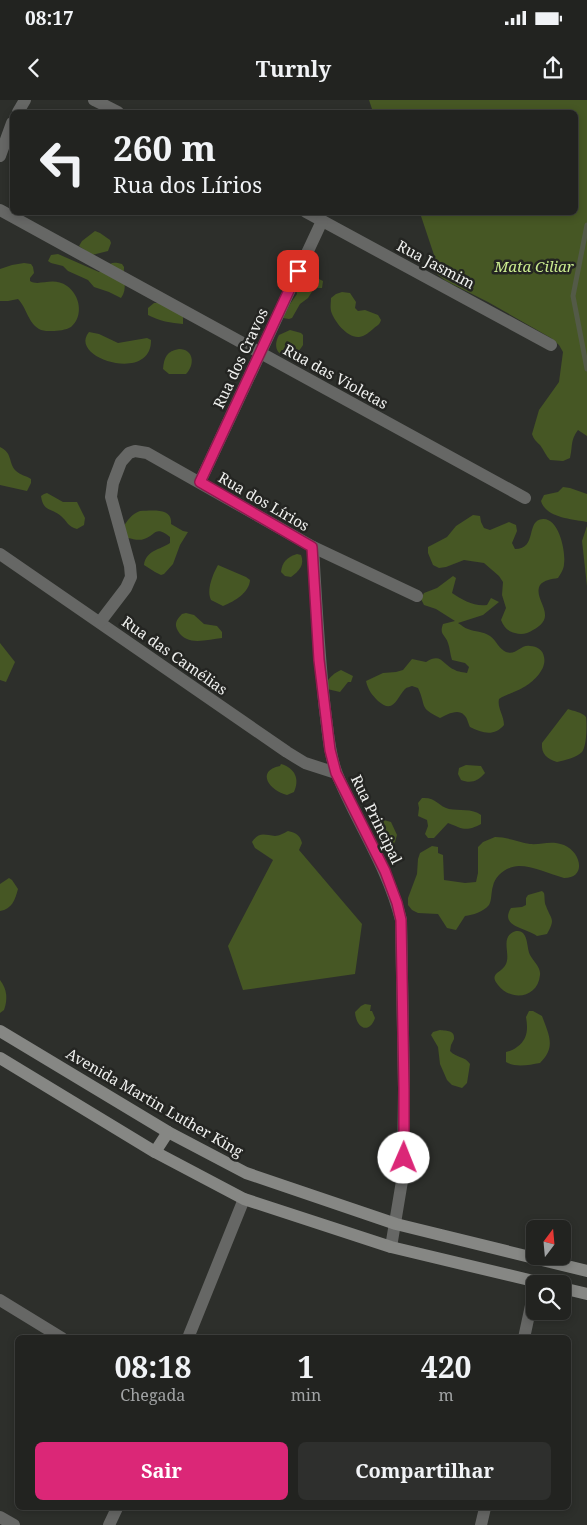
<!DOCTYPE html>
<html lang="pt">
<head>
<meta charset="utf-8">
<style>
  body { margin:0; font-family:"Noto Serif",serif; background:#2e2f2d; color:#f1f3f6; height:100vh; display:flex; flex-direction:column; font-size:19px; white-space:nowrap }
  * { box-sizing:border-box; margin:0 }
  p { font-size:16px; color:#a2a4a5 }
  .icon { flex:none; width:28px; height:28px; fill:none; stroke:currentColor; stroke-width:2; stroke-linecap:round; stroke-linejoin:round }
  .map { position:relative; flex:1; overflow:hidden }
  .drawer { position:absolute; left:15px; top:1235px; width:556px; height:175px; display:flex; flex-direction:column; background:#222320; border-radius:8px; box-shadow:0 2px 8px #0003,0 0 0 1px #3f403e }
  .drawer>* { flex:none }
  .banner { position:absolute; left:10px; top:10px; width:568px; height:105px; border-radius:8px; box-shadow:0 2px 8px #0003,0 0 0 1px #3f403e; background:#222320; color:#f1f3f6; overflow:hidden }
  .needle { width:32px; rotate:16deg }
  .tools { position:absolute; left:526px; top:1120px; display:grid; gap:10px }
  .tools a { display:grid; place-items:center; width:45px; height:45px; border-radius:8px; background:#222320; box-shadow:0 2px 8px #0003,0 0 0 1px #3f403e; font-size:25px }
  .pin { position:absolute; display:grid; place-items:center; width:42px; height:42px; color:#fff; margin:-21px; border-radius:10px; box-shadow:0 2px 8px #0006 }
  .me { position:absolute; width:55px; margin:-28px; rotate:1deg; stroke-linejoin:round; filter:drop-shadow(0 0 4px #0008) }
  .turn { display:flex; align-items:center; gap:18px; height:105px; padding:0 20px; font-size:22px }
  .turn .icon { width:65px; height:65px; stroke-width:2.5 }
  .turn b { display:block; font-size:35px; line-height:42px }
  .eta { display:flex; justify-content:space-evenly; align-items:center; height:85px; text-align:center }
  .eta b { font-size:30px; font-weight:700; line-height:35px }
  .button { display:flex; gap:10px; margin-top:auto; padding:10px 20px }
  .button a { flex:1; height:58px; border-radius:8px; background:#db2777; color:#fff; font-size:20px; font-weight:700; line-height:58px; text-align:center }
  .button a+a { background:#2e2f2d; color:#f1f3f6 }
  .status { display:flex; justify-content:space-between; align-items:center; height:35px; padding:0 25px; background:#222320; direction:ltr }
  .status svg { height:14px; fill:currentColor }
  header { display:flex; justify-content:space-between; align-items:center; height:65px; padding:0 20px; background:#222320; font-size:22px; font-weight:700 }
  .map>svg:first-child { display:block }
  .green { fill:#465724 }
  .lines { fill:none; stroke-linecap:round; stroke-linejoin:round }
  .stream { stroke:#535a47; stroke-width:5 }
  .street { stroke:#666765; stroke-width:12 }
  .secondary { stroke:#868784; stroke-width:12 }
  .route-casing { stroke:#8e194d; stroke-width:12 }
  .route { stroke:#db2777; stroke-width:9 }
  .labels { text-anchor:middle; dominant-baseline:central; stroke-width:5; stroke-linejoin:round; paint-order:stroke }
  .street-label { font-size:15px; fill:#eff0ee; stroke:#242522 }
  .park-label { font-size:15px; font-style:italic; fill:#cbec8f; stroke:#242522 }
</style>
</head>
<body>
<div class="status"><b>08:17</b><svg viewBox="0 0 49 12"><path d="M0 12V9h3v3zM5 12V6h3v6zM10 12V3h3v9zM15 12V0h3v12zM26 1h20v11H26zM47 4h2v5h-2z"/></svg></div>
<header><svg class="icon" aria-label="back" viewBox="0 0 24 24"><path d="M15 5l-7 7 7 7"/></svg>Turnly<svg class="icon" aria-label="share" viewBox="0 0 24 24"><path d="M12 15V3M7 8l5-5 5 5M5 13v7h14v-7"/></svg></header>
<div class="map">
<svg width="587" height="1425" viewBox="0 0 587 1425">
  <rect width="100%" height="100%" fill="#2d2f2b"/>
  <g class="green">
    <path d="M 369,0 L 587,0 L 587,336 L 578,330 C 570,341 573,346 570,358 L 563,361 L 550,360 C 546,356 544,350 540,345 C 536,341 534,340 532,334 L 539,310 L 559,282 L 563,252 L 559,245 L 551,238 L 488,202 L 446,181 L 433,171 L 434,155 L 420,113 L 575,112 L 575,12 L 373,12 Z"/>
    <polygon points="95,131 100,133 110,140 111,143 108,151 92,155 79,146 82,141"/>
    <path d="M 58,154 L 99,172 C 110,167 107,160 122,164 L 124,167 C 123,178 128,189 121,198 L 109,192 L 94,187 L 88,180 L 68,171 L 63,166 L 51,163 L 48,161 L 51,155 Z"/>
    <path d="M 24,163 L 31,164 L 33,167 L 34,173 L 30,178 L 30,181 C 39,187 53,176 67,186 C 80,195 84,216 71,227 C 66,230 58,231 52,231 C 48,231 44,231 41,230 C 28,224 27,208 18,199 L 8,201 L 0,201 L 0,169 L 12,165 Z"/>
    <polygon points="307,178 317,178 323,181 322,188 315,188 313,190 308,198 300,204 292,218 289,219 283,218 290,204 297,194 296,187 297,181"/>
    <path d="M 342,192 L 350,193 L 356,202 L 355,208 L 358,211 L 365,210 L 378,215 L 381,220 C 379,226 377,225 373,229 C 369,232 366,236 359,237 C 347,238 334,221 331,211 C 330,207 331,202 331,198 L 336,194 Z"/>
    <path d="M 154,203 L 161,203 L 183,215 L 183,224 C 171,223 159,221 148,215 L 148,208 Z"/>
    <path d="M 290,230 L 301,233 L 303,235 L 303,245 C 291,265 268,255 279,235 Z"/>
    <path d="M 89,232 L 99,234 L 118,243 L 147,238 L 151,240 C 152,284 67,258 89,232 Z"/>
    <path d="M 179,249 C 194,249 195,265 186,274 L 169,274 L 163,269 C 164,257 167,251 179,249 Z"/>
    <path d="M 0,347 C 13,353 8,363 16,371 C 20,375 27,376 31,379 L 31,383 L 27,391 L 0,385 Z"/>
    <path d="M 563,387 L 570,388 L 587,394 L 587,422 C 572,419 546,418 541,401 L 544,395 L 558,392 Z"/>
    <path d="M 47,393 L 63,402 L 77,402 L 85,418 L 84,425 L 77,429 C 68,427 67,421 61,416 C 52,408 43,412 41,396 L 44,394 Z"/>
    <path d="M 140,411 C 151,411 173,407 171,424 L 183,431 L 188,432 L 180,445 L 173,464 L 164,474 L 161,475 L 155,472 L 144,465 C 146,450 160,450 170,443 L 170,437 C 155,425 156,435 144,439 C 139,441 133,439 128,438 L 123,428 C 127,420 132,414 140,411 Z"/>
    <path d="M 473,415 L 480,416 L 481,422 L 484,428 L 490,430 L 509,422 L 516,425 L 517,431 L 512,443 L 515,449 C 538,449 525,420 543,419 C 559,418 566,452 564,464 C 564,469 561,473 558,478 C 552,479 544,480 540,485 C 532,500 560,516 533,530 C 527,534 521,535 515,533 C 507,531 504,527 501,520 L 506,508 L 502,495 L 503,482 L 499,476 L 484,463 L 464,460 L 446,467 L 439,468 L 433,465 L 428,453 L 428,447 L 447,437 L 456,426 Z"/>
    <polygon points="587,426 587,486 582,441"/>
    <path d="M 297,454 L 301,455 C 305,465 299,471 291,477 L 285,476 L 281,472 C 282,462 287,457 297,454 Z"/>
    <path d="M 218,465 L 246,477 L 250,480 C 249,493 235,501 223,506 L 211,500 C 206,490 213,474 218,465 Z"/>
    <path d="M 453,476 L 456,478 L 452,493 C 462,500 475,507 487,505 L 491,498 L 499,502 L 483,515 L 458,523 C 462,525 464,528 468,529 C 475,532 483,531 490,536 C 496,540 499,549 506,552 C 516,556 521,544 530,546 C 537,546 543,550 544,557 C 547,569 533,582 524,587 C 516,592 507,594 499,599 C 497,608 504,615 504,625 C 494,637 482,633 470,627 C 468,623 467,617 464,615 C 458,608 446,615 440,618 C 418,607 427,607 418,588 L 412,586 C 410,587 407,587 405,589 C 397,597 394,615 378,601 C 372,595 368,590 366,581 L 383,573 L 396,572 L 403,570 L 412,559 L 426,562 C 442,552 442,565 455,570 C 458,572 464,572 467,573 L 469,567 L 465,563 L 452,560 C 450,554 450,548 448,543 C 445,534 439,535 443,524 L 455,521 L 436,509 L 424,505 L 421,499 L 424,493 L 437,488 Z"/>
    <path d="M 186,513 L 194,515 L 204,524 L 217,526 L 222,532 L 222,538 C 208,539 187,547 178,531 C 174,524 176,520 182,514 Z"/>
    <polygon points="0,543 15,562 6,582 0,580"/>
    <path d="M 341,570 L 353,576 L 351,582 L 348,582 L 340,592 L 327,589 L 326,583 C 330,577 334,573 341,570 Z"/>
    <path d="M 568,609 C 573,611 582,612 586,617 C 587,623 587,646 582,652 C 576,658 565,660 557,662 C 547,659 541,654 542,643 Z"/>
    <path d="M 281,664 C 295,668 300,679 294,692 L 287,695 C 270,691 255,671 280,666 Z"/>
    <path d="M 466,665 L 481,666 L 485,673 C 478,681 471,684 461,680 L 458,674 L 459,668 Z"/>
    <path d="M 422,698 C 436,697 438,706 449,709 C 459,711 472,708 481,715 L 481,724 C 466,732 463,729 448,723 L 434,738 L 428,738 L 425,734 L 428,726 L 427,720 L 418,716 L 419,708 L 418,703 Z"/>
    <polygon points="380,719 391,722 397,735 395,742 388,749 385,748 376,726 377,720"/>
    <path d="M 288,731 C 296,733 300,735 302,743 L 299,750 L 362,824 L 355,874 L 243,890 L 228,846 L 273,760 L 255,748 L 252,742 C 259,731 265,735 275,736 C 279,736 284,733 288,731 Z"/>
    <path d="M 495,737 C 507,737 518,742 530,744 C 542,745 550,740 564,745 C 581,752 587,778 564,778 C 550,774 533,766 519,766 C 508,766 495,775 493,786 C 491,791 492,800 489,805 C 483,812 473,815 465,816 L 456,830 L 447,828 L 438,814 L 418,813 L 412,810 L 408,805 L 408,798 L 417,774 L 418,759 L 420,753 L 432,746 L 438,747 L 438,753 L 443,755 L 444,780 L 465,783 L 476,782 L 478,773 L 478,747 L 483,742 Z"/>
    <path d="M 9,778 L 12,780 L 18,789 C 15,800 12,809 0,811 L 0,784 Z"/>
    <path d="M 542,791 L 544,793 C 545,797 544,802 546,806 C 551,820 556,818 547,834 L 537,836 C 527,828 499,827 511,808 L 522,807 L 526,805 L 526,798 L 528,795 Z"/>
    <path d="M 516,831 C 519,831 520,831 523,833 C 528,838 527,849 530,855 C 533,861 541,867 540,875 C 538,898 511,902 498,885 C 488,873 502,873 506,864 C 511,853 499,836 516,831 Z"/>
    <path d="M 0,880 C 7,889 8,899 4,910 L 0,913 Z"/>
    <path d="M 365,904 L 371,905 L 370,911 L 372,911 L 375,918 C 369,935 356,928 355,912 L 361,906 Z"/>
    <path d="M 529,911 L 533,911 L 542,916 C 548,933 557,947 540,963 C 529,965 516,968 506,962 L 506,952 C 509,951 514,950 517,947 C 528,939 528,929 526,917 Z"/>
    <path d="M 440,930 C 447,931 455,930 454,939 L 451,945 L 450,951 C 456,958 465,956 470,964 L 467,983 L 462,988 L 452,985 L 447,980 L 440,964 L 438,947 L 431,935 L 433,932 Z"/>
  </g>
  <g class="lines">
    <polyline class="stream" points="587,125 573,196 587,269"/>
    <g class="street">
      <polyline points="94,0 118,12"/>
      <polyline points="18,12 25,0"/>
      <polyline points="0,56 12,23"/>
      <polyline points="0,110 525,398"/>
      <polyline points="306,112 551,245"/>
      <polyline points="200,382 322,121"/>
      <path d="M 313,447 C 316,502 319,556 325,610 C 328,631 329,654 337,674 C 357,723 388,767 401,820 L 404,989 L 403,1075 L 391,1147"/>
      <polyline points="0,454 287,652 305,663 336,673"/>
      <polyline points="100,522 126,488 131,477 130,466 111,397 113,383 121,362 129,353 135,351 147,353 313,447 417,496"/>
      <polyline points="0,1200 62,1238"/>
      <polyline points="188,1238 244,1099"/>
      <polyline points="524,1238 535,1187"/>
      <polyline points="0,1417 14,1425"/>
      <polyline points="109,1425 117,1408"/>
      <polyline points="481,1425 485,1408"/>
    </g>
    <g class="secondary">
      <polyline points="0,931 168,1032 246,1073 396,1124 587,1171"/>
      <polyline points="0,958 155,1052 244,1099 391,1147 546,1184"/>
      <polyline points="155,1052 168,1032"/>
      <polyline points="562,1188 587,1194"/>
    </g>
  </g>
  <g class="lines">
    <g class="route-casing">
      <polyline id="route" points="298,171 200,382 312,447 319,560 330,650 336,673 385,771 397,803 401,820 404,989 404,1058"/>
    </g>
    <use href="#route" class="route"/>
  </g>
  <g class="labels">
    <g class="street-label">
      <text transform="translate(436 164) rotate(28)">Rua Jasmim</text>
      <text transform="translate(240 258) rotate(-65)">Rua dos Cravos</text>
      <text transform="translate(336 276) rotate(29)">Rua das Violetas</text>
      <text transform="translate(264 401) rotate(30)">Rua dos Lírios</text>
      <text transform="translate(175 555) rotate(35)">Rua das Camélias</text>
      <text transform="translate(377 719) rotate(64)">Rua Principal</text>
      <text transform="translate(155 1002) rotate(30)">Avenida Martin Luther King</text>
    </g>
    <g class="park-label">
      <text x="534" y="166">Mata Ciliar</text>
    </g>
  </g>
</svg>
<div class="tools">
<a><svg class="needle" viewBox="-14 -14 28 28"><path d="M0-13l5 13h-10z" fill="#e53935"/><path d="M0 13l5-13h-10z" fill="#a2a4a5"/></svg></a>
<a><svg class="icon" aria-label="search" viewBox="0 0 24 24"><circle cx="10" cy="10" r="6"/><path d="M15 15l6 6"/></svg></a>
</div>
<div class="pin" style="left:298px;top:171px;background:#d93025"><svg class="icon" aria-label="arrive" viewBox="0 0 24 24"><path d="M6 21V4h12l-3 4 3 4H6"/></svg></div>
<svg class="me" style="left:404px;top:1058px" viewBox="-20 -20 40 40"><circle r="19" fill="#fff"/><path d="M0-13L10 11 0 6-10 11z" fill="#db2777"/></svg>
<div class="banner">
<div class="turn"><svg class="icon" aria-label="left" viewBox="0 0 24 24"><path d="M17 20v-9H6M10 6l-5 5 5 5"/></svg><div><b>260 m</b>Rua dos Lírios</div></div>
</div>
<section class="drawer">
<div class="eta">
<div><b>08:18</b><p>Chegada</p></div>
<div><b>1</b><p>min</p></div>
<div><b>420</b><p>m</p></div>
</div>
<div class="button"><a>Sair</a><a>Compartilhar</a></div>
</section>
</div>
</body>
</html>
